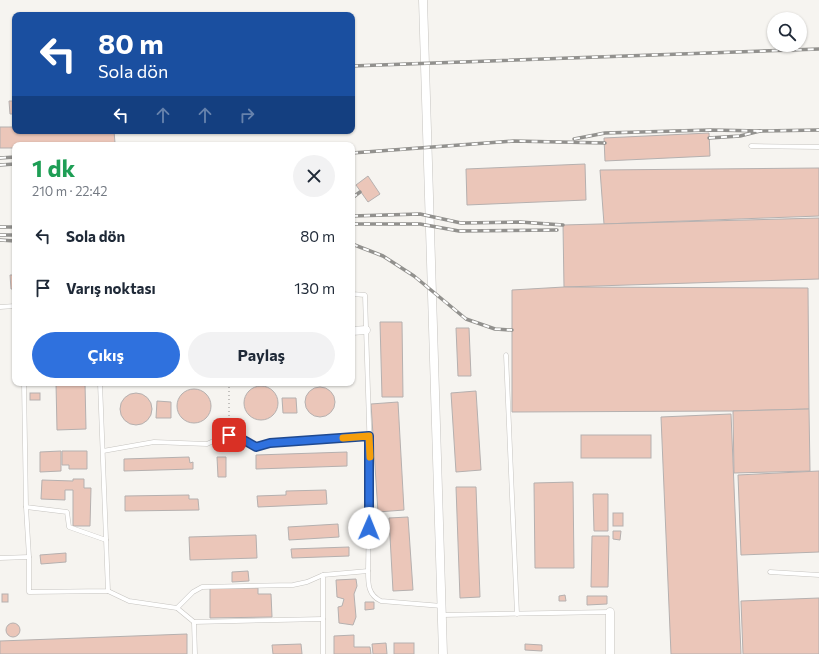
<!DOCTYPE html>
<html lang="tr">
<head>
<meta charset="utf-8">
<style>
  body { margin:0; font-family:Commissioner,sans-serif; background:#f2f2f3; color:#1f2937; height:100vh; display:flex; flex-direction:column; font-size:15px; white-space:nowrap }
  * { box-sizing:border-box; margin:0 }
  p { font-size:13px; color:#747a83 }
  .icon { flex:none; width:22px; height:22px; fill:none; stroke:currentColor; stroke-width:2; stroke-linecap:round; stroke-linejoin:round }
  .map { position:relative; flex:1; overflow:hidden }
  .details { position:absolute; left:12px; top:142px; width:343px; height:244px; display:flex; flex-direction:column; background:#fff; border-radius:8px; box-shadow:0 1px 3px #0004 }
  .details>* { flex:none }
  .banner { position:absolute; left:12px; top:12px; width:343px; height:122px; border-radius:8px; box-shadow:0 1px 3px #0004; background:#1a4fa0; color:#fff; overflow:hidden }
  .fabs { position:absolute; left:767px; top:12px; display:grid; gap:8px }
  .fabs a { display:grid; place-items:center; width:40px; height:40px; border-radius:50%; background:#fff; box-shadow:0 1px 3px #0004; font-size:20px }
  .pin { position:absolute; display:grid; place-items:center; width:34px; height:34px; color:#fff; margin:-17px; border-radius:8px; box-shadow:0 2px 6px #0006 }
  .me { position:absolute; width:44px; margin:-22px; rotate:1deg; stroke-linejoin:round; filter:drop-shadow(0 0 3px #0008) }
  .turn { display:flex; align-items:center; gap:14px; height:84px; padding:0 20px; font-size:18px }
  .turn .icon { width:52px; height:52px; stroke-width:2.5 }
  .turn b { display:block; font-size:28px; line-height:34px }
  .lanes { display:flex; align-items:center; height:38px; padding:0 20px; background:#0003; justify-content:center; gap:20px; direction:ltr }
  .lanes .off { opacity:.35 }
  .round { display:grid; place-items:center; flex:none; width:42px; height:42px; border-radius:21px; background:#f2f2f3 }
  .summary { display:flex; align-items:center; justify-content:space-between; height:68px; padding:0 20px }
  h1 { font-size:24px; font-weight:700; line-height:30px; color:#1e9e55 }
  .action { display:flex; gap:8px; margin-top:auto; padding:8px 20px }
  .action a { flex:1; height:46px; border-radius:24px; background:#2f71de; color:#fff; font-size:16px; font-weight:700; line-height:46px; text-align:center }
  .action a+a { background:#f2f2f3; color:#1f2937 }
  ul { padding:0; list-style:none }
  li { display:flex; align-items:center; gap:12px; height:52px; padding:0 20px }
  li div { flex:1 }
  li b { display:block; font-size:15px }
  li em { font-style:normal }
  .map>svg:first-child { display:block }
  .building { fill:#ebc6b9; stroke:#b5b0af }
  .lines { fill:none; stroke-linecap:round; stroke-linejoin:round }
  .lane-casing { stroke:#c6c4c0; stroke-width:5 }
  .street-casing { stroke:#c6c4c0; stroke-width:9 }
  .path { stroke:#b2b0ad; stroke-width:1.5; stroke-dasharray:1 3; stroke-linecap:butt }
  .lane { stroke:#fff; stroke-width:4 }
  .street { stroke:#fff; stroke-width:8 }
  .rail-casing { stroke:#92918e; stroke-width:3.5 }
  .rail { stroke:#fff; stroke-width:2; stroke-dasharray:6; stroke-linecap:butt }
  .route-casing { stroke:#1f4990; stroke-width:10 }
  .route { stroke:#2f71de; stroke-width:7 }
  .slow { stroke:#f59e0b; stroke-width:7 }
</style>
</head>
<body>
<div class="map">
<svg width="819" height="654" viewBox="0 0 819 654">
  <rect width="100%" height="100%" fill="#f6f4f0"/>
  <g class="building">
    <polygon points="9,101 15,101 15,114 10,114"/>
    <polygon points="0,127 15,127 15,131 114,131 115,143 69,145 15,145 15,148 0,148"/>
    <polygon points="709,133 710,156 605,161 604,138"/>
    <polygon points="585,164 586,200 467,205 466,169"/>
    <polygon points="819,168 819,216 604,224 600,170"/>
    <polygon points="368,176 380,194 368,202 356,185"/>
    <polygon points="819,218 819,279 564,287 563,225"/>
    <polygon points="10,275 15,275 15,289 11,289"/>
    <polygon points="564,287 808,288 809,409 733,411 512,412 512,290"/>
    <polygon points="380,322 402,322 403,397 382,397"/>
    <polygon points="456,328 469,328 471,376 458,376"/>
    <polygon points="56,383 85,383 86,429 57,430"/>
    <circle cx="261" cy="403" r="17"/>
    <circle cx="320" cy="402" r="15"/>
    <circle cx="194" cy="406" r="17"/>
    <polygon points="476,391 481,470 456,472 451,393"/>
    <circle cx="136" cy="409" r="16"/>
    <rect x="30" y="393" width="10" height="7"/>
    <polygon points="282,398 296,398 297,413 283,413"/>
    <polygon points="157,401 171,402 171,418 156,418"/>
    <polygon points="398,402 404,510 378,512 371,404"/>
    <polygon points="809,409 810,471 734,473 733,411"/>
    <polygon points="731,414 741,654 671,654 661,417"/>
    <rect x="581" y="435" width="70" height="23"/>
    <polygon points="61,451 61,471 40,472 40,452"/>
    <polygon points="62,451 87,451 87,469 69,469 69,465 62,465"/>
    <polygon points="347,452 347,466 256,469 256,455"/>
    <polygon points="189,457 190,463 193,462 193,469 124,471 124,459"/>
    <polygon points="217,457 226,457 226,477 218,477"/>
    <polygon points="819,471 819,552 741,555 738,475"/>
    <polygon points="73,479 84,479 84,488 91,488 90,526 73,526 73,490 65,490 65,500 41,499 42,480 73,481"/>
    <polygon points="573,482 574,568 535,568 534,483"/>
    <polygon points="456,487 476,487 480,597 460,598"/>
    <polygon points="326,490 327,504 258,507 257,496 286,495 286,491"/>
    <polygon points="593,494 608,494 608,531 594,531"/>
    <polygon points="189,495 189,499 198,499 199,510 125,511 125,496"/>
    <rect x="613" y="513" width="10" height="13"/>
    <polygon points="408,517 413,590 393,591 389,518"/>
    <polygon points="338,524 339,537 289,540 288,527"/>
    <polygon points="613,531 621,531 620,540 613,539"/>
    <polygon points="256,535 257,558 190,560 189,537"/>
    <polygon points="592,536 609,536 608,587 591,587"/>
    <polygon points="349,547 349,556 292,558 291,549"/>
    <polygon points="66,553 66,562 41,564 40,555"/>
    <polygon points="248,571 249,581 232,582 232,572"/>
    <polygon points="356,579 357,586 354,594 356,617 353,625 339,623 338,607 342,606 344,599 337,597 336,580"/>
    <polygon points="210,588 258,588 258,594 271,594 272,617 210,618"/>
    <rect x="2" y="594" width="6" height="8"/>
    <polygon points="565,595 566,601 559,601 559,596"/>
    <polygon points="587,596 607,596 607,604 587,605"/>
    <polygon points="819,598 819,654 743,654 741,601"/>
    <polygon points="365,602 374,602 374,609 365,610"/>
    <circle cx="13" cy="630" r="7"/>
    <polygon points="187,634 187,654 0,654 0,641"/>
    <polygon points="354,635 354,647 370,647 371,654 334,654 334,636"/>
    <polygon points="386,643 387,654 373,654 372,644"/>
    <rect x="394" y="643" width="20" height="11"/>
    <polygon points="301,644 302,654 273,654 272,645"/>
    <polygon points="525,644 542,645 542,651 525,650"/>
  </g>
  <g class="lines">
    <g class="lane-casing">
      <g id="lane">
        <polyline points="751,146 819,147"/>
        <polyline points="0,307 15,306"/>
        <polyline points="506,355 517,614"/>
        <polyline points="24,383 26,507 67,512 69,527 106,540"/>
        <polyline points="103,451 154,442 207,444 224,436 235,435 256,447 270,443 369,436"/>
        <polyline points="26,507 29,557 29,592 108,591 100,383"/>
        <polyline points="0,558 29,557"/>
        <path d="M 368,571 C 368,584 368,595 381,601 L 442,606"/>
        <polyline points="770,572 819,575"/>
        <polyline points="108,591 129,601 177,608 194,622 323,619"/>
        <polyline points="177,608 193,592 202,587 293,585 307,582 323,575"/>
        <polyline points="442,615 610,612"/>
        <polyline points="194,622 195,654"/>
        <polyline points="323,654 323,575 368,571 370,456 365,295 352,294"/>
      </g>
    </g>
    <g class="street-casing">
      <g id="street">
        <polyline points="423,0 443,654"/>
        <polyline points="352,331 366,330"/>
        <polyline points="610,612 610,654"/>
      </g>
    </g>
    <polyline class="path" points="229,383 229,431"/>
    <use href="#lane" class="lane"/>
    <use href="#street" class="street"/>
    <g class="rail-casing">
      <g id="rail">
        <polyline points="352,66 819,49"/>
        <polyline points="709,138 740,136 760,131 819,130"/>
        <polyline points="574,139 605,133 711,130 760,131"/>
        <polyline points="352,153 514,141 605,143"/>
        <polyline points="0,158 15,157"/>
        <polyline points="0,165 15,164"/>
        <polyline points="352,198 360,192"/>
        <polyline points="352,216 420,214 461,223 520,222 563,225"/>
        <polyline points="352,224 420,224 459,231 557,230"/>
        <polyline points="0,227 15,227"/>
        <polyline points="0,235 15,235"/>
        <polyline points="0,240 15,241"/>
        <polyline points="352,244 383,256 414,276 466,319 495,329 512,330"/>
      </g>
    </g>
    <use href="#rail" class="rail"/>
  </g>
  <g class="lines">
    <g class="route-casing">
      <polyline id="route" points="229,435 235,435 256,447 270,443 369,436 369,528"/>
    </g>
    <use href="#route" class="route"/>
    <polyline class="slow" points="343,438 369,436 370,457"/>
  </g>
</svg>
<div class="fabs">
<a><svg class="icon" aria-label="search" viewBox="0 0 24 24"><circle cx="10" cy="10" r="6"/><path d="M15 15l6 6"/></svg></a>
</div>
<div class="pin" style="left:229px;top:435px;background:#d93025"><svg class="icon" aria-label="arrive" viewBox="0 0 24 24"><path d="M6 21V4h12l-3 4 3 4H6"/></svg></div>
<svg class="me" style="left:369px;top:528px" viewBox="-20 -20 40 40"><circle r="19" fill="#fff"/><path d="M0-13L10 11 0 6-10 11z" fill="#2f71de"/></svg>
<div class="banner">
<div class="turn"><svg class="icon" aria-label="left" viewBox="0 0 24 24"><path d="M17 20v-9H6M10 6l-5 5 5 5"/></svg><div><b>80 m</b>Sola dön</div></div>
<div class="lanes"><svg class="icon" aria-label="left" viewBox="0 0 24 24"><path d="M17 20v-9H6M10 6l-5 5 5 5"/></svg><svg class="icon off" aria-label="ahead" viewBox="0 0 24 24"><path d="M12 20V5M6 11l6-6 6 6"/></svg><svg class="icon off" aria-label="ahead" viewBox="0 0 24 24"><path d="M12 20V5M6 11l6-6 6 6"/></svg><svg class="icon off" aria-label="right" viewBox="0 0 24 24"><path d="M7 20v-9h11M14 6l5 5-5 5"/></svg></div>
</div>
<section class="details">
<div class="summary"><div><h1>1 dk</h1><p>210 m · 22:42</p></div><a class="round"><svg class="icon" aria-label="close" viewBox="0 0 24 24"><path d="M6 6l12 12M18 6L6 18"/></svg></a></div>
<ul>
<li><svg class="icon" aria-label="left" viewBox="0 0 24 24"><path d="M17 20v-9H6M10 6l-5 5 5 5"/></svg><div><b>Sola dön</b></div><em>80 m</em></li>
<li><svg class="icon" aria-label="arrive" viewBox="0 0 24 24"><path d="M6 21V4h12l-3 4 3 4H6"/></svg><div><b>Varış noktası</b></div><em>130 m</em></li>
</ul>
<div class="action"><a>Çıkış</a><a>Paylaş</a></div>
</section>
</div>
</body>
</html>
